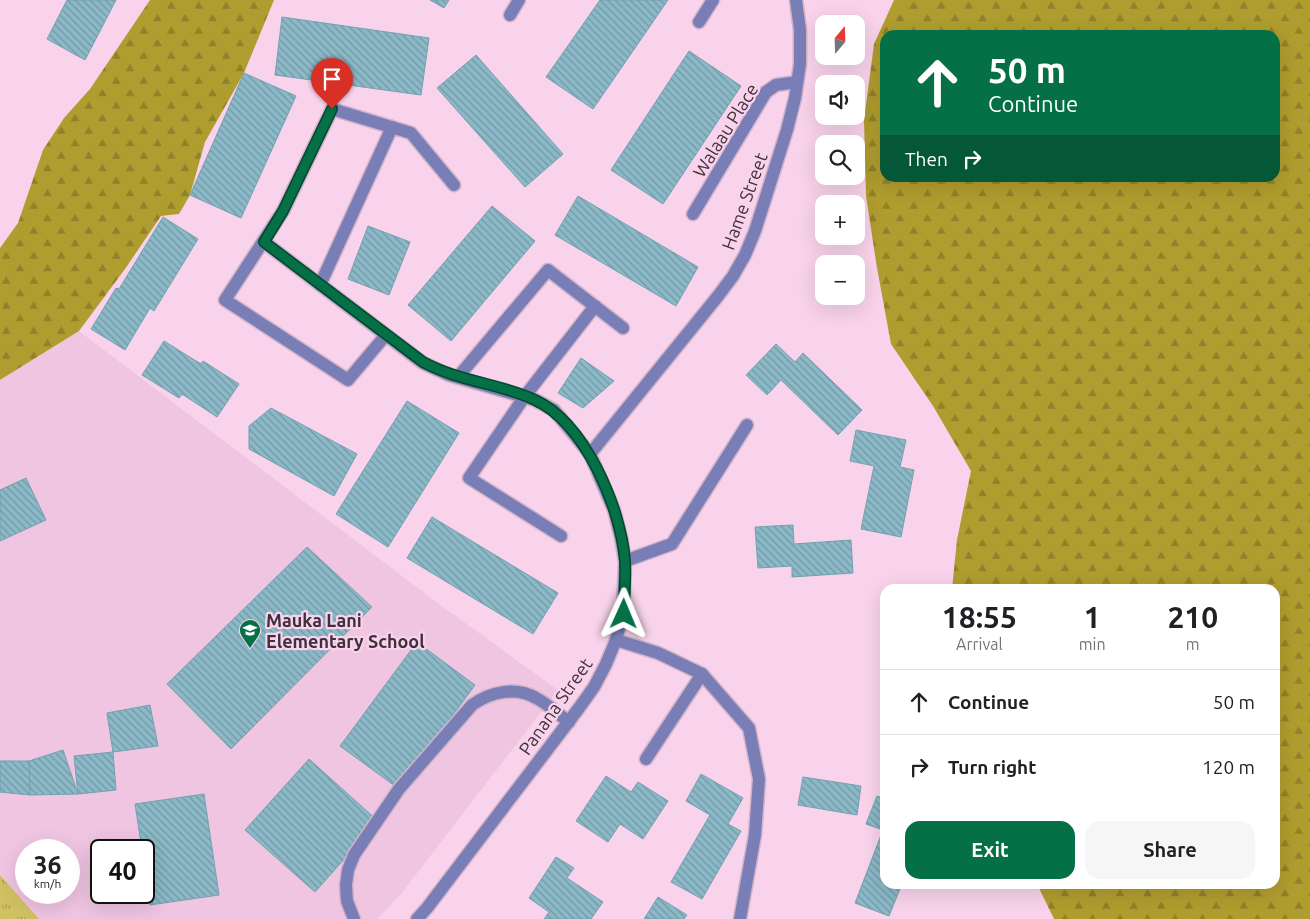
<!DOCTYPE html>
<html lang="en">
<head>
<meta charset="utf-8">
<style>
  body { margin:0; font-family:Ubuntu,sans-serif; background:#f6f6f6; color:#202124; height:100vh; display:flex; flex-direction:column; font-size:19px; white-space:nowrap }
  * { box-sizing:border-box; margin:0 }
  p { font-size:16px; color:#757577 }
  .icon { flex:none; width:28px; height:28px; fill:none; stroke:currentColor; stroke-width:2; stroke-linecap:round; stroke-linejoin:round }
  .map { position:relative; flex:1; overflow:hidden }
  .drawer { position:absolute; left:880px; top:584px; width:400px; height:305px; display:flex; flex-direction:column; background:#fff; border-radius:15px; box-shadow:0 5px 20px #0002 }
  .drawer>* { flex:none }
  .hud { position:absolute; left:880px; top:30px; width:400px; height:152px; border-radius:15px; box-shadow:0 5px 20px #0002; background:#056f46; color:#fff; overflow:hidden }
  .needle { width:32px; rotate:19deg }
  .buttons { position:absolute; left:815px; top:15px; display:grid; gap:10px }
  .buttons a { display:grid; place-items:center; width:50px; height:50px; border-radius:10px; background:#fff; box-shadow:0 5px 20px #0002; font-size:25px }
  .speed { position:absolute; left:15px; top:839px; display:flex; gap:10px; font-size:25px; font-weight:700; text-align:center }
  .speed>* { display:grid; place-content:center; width:65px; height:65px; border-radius:50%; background:#fff; box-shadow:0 5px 20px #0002; line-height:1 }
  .speed small { font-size:12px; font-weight:400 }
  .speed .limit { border:2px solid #111; border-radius:8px; background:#fff; color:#111 }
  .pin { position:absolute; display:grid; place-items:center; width:42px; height:42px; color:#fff; margin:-51px -21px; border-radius:50% 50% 50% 0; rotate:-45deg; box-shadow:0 0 5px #0007 }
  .pin .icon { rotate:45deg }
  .me { position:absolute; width:55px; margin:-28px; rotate:1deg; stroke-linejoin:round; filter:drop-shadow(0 0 4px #0008) }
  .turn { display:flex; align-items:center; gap:18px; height:105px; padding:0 25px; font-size:22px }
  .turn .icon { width:65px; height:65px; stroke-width:2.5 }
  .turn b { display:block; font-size:35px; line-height:42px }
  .then { display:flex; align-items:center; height:48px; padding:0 25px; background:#0003; gap:10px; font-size:19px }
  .eta { display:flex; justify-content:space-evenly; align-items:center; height:85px; text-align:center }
  .eta b { font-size:30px; font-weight:700; line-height:35px }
  .primary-button { display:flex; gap:10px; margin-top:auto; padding:10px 25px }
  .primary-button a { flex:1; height:58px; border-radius:15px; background:#056f46; color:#fff; font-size:20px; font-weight:700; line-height:58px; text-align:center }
  .primary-button a+a { background:#f6f6f6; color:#202124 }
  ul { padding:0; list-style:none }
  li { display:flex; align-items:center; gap:15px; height:65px; padding:0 25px; border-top:1px solid #e0e0e0 }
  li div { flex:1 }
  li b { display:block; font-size:19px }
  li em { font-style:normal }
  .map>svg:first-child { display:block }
  .built { fill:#f0c5e2; fill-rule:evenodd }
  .forest { fill:url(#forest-firs); fill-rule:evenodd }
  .park { fill:url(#park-tufts) }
  .building { fill:url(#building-back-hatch); stroke:#74a1ae }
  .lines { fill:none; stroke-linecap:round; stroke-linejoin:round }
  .minor-casing { stroke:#d3b3c8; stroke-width:15 }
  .minor { stroke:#797fb6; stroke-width:12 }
  .route-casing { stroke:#03482e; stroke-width:12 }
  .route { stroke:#056f46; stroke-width:9 }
  .labels { text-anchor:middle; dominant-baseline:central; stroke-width:4.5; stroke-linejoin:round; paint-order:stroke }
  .street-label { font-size:18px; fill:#3f313a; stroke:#f8d3eb }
  .poi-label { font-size:18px; font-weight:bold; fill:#3f313a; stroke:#f8d3eb; text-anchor:start }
</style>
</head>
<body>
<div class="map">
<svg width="1310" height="919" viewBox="0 0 1310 919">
  <defs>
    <pattern id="forest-firs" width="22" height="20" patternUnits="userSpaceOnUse" patternTransform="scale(1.25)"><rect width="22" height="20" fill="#b09d2f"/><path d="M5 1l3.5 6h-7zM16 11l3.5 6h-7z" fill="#918129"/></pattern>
    <pattern id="park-tufts" width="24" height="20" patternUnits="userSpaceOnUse" patternTransform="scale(1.25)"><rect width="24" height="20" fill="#d2c163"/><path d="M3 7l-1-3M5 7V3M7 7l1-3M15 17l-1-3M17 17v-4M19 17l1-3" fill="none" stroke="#ac9d53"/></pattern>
    <pattern id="building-back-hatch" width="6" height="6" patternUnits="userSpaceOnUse" patternTransform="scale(1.25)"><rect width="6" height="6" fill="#8bb9c7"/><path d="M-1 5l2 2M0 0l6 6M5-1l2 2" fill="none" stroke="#7397a3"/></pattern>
  </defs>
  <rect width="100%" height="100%" fill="#f8d3eb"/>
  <path class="built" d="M 79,331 L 443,607 L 558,690 L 401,894 L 377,919 L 39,919 L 0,875 L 0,380 ZM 26,850 L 69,850 L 69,892 L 26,892 ZM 101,850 L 144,850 L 144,892 L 101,892 Z"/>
  <g class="forest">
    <polygon points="150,0 274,0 244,73 205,142 190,195 179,214 161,216 125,269 79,331 0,380 0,248 18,223 43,150 64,118 90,89"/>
    <path d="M 894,0 L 1310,0 L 1310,919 L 1054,919 L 1037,884 L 1275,884 L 1275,589 L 952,589 L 957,540 L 971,471 L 933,406 L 891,344 L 877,268 L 866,196 L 864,120 L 874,44 ZM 885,35 L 1275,35 L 1275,178 L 885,178 Z"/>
  </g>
  <polygon class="park" points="0,875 39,919 0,919"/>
  <g class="building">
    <polygon points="67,0 116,0 85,60 47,39"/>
    <polygon points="430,0 449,0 444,8"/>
    <polygon points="600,0 668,0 593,109 546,77"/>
    <polygon points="282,17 429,38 421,95 275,75"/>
    <polygon points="689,51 741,86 663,204 611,170"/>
    <polygon points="476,55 563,154 525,187 437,88"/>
    <polygon points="244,73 296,96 241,218 190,195"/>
    <polygon points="578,196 698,267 676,306 555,235"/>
    <polygon points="492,206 535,241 451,341 408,305"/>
    <polygon points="163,217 198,239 154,311 150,308 125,350 91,329 116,288 119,289"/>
    <polygon points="368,226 410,242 389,295 348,279"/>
    <polygon points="164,341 201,364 203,361 239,384 217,417 182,394 179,398 142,375"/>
    <polygon points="776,344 795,362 803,353 862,410 838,435 781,380 767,395 746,375"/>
    <polygon points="581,358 614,381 583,408 558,393"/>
    <polygon points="407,401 459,433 388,547 336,514"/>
    <polygon points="271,408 357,454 334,496 249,449 249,426"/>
    <polygon points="856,430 906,440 900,467 914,470 901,537 861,529 874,466 850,461"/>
    <polygon points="26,478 46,520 0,541 0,490"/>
    <polygon points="432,517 558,593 533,634 407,558"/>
    <polygon points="793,525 794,544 851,540 853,573 792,577 792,566 758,568 755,527"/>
    <polygon points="307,547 372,607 231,749 167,684"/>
    <polygon points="417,642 475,685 399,789 340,746"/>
    <polygon points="150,705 158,746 113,752 107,713"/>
    <polygon points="63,750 78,794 30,795 29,761"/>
    <polygon points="113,752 116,790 78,794 74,756"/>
    <polygon points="309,759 378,821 315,892 245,830"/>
    <polygon points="0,761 29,761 30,795 0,792"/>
    <polygon points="701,774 743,798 728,824 741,831 702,899 671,882 710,815 686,801"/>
    <polygon points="606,776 631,792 638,782 668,801 643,839 620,824 608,842 576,821"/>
    <polygon points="803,777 861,786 857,815 798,805"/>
    <polygon points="204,794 219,895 150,905 144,863 144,850 142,850 135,804"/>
    <polygon points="877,796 885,799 885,884 902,884 889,916 855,903 883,830 866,824"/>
    <polygon points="556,857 574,868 567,878 603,902 591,919 544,919 549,912 529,898"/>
    <polygon points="658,897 687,915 684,919 644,919"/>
  </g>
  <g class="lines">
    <g class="minor-casing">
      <g id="minor">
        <polyline points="510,15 519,0"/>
        <polyline points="699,22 713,0"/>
        <polyline points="693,214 766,92 776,85 797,82"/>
        <polyline points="264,242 423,363 449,375 535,400 554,410 590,454 614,510 621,538 625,561 623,614 616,640 606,664 594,687 579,708 427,908 417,919"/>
        <polyline points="320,285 392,127"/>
        <polyline points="385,336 348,380 225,300 283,211 332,109 411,133 454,185"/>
        <polyline points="458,377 548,270 623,328"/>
        <polyline points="590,454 718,296 733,276 745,255 755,231 787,130 795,98 800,64 800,30 796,0"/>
        <polyline points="561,536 469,478 525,396 595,306"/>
        <polyline points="625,561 672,544 747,425"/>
        <polyline points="616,640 658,653 702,674 646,759"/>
        <polyline points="702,674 749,728 759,779 755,835 740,919"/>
        <path d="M 354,919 L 347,901 L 346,885 L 348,870 L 354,855 L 399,789 L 472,705 C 490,692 516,686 536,698 C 548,704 558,714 569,722"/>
      </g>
    </g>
    <use href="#minor" class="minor"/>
  </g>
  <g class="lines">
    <g class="route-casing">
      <path id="route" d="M 332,109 L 283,211 L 264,242 L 423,362 C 460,382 499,383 535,400 C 585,423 621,508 625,561 C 626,578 624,597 624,614"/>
    </g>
    <use href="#route" class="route"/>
  </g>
  <defs>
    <g id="school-pin" transform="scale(1.125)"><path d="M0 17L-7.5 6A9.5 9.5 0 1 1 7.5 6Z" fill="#056f46" stroke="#f8d3eb"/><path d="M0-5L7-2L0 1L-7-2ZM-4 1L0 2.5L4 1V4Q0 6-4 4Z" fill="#fff"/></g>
  </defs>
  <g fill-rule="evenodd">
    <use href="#school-pin" x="250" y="630"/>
  </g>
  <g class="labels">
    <g class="street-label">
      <text transform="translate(725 130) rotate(-58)">Walaau Place</text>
      <text transform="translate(744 201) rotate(-70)">Hame Street</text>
      <text transform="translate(555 706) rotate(-55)">Panana Street</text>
    </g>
    <g class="poi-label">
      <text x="266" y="620">Mauka Lani<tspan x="266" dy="21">Elementary School</tspan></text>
    </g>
  </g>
</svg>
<div class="buttons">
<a><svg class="needle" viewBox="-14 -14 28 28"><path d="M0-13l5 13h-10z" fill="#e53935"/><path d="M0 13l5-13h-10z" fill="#757577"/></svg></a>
<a><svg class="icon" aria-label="sound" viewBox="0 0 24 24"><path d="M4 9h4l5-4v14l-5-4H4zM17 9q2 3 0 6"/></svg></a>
<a><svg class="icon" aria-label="search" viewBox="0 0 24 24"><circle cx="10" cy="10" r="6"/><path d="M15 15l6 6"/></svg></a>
<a>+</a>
<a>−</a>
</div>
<div class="speed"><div>36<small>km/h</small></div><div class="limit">40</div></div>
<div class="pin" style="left:332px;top:109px;background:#d93025"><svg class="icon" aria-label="arrive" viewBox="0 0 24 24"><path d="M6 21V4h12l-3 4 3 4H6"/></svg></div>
<svg class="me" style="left:624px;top:614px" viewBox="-20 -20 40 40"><path d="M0-17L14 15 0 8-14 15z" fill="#056f46" stroke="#fff" stroke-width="4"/></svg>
<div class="hud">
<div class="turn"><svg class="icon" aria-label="ahead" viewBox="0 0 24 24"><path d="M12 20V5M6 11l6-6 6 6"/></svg><div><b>50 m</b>Continue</div></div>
<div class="then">Then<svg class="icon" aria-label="right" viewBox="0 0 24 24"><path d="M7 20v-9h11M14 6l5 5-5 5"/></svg></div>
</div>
<section class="drawer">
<div class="eta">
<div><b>18:55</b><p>Arrival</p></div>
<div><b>1</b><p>min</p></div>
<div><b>210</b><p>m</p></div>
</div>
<ul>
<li><svg class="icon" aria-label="ahead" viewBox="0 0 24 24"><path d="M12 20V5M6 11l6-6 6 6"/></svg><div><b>Continue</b></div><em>50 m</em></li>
<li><svg class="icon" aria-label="right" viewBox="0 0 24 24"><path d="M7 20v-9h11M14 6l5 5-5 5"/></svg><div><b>Turn right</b></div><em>120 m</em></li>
</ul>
<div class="primary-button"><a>Exit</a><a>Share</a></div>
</section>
</div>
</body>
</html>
